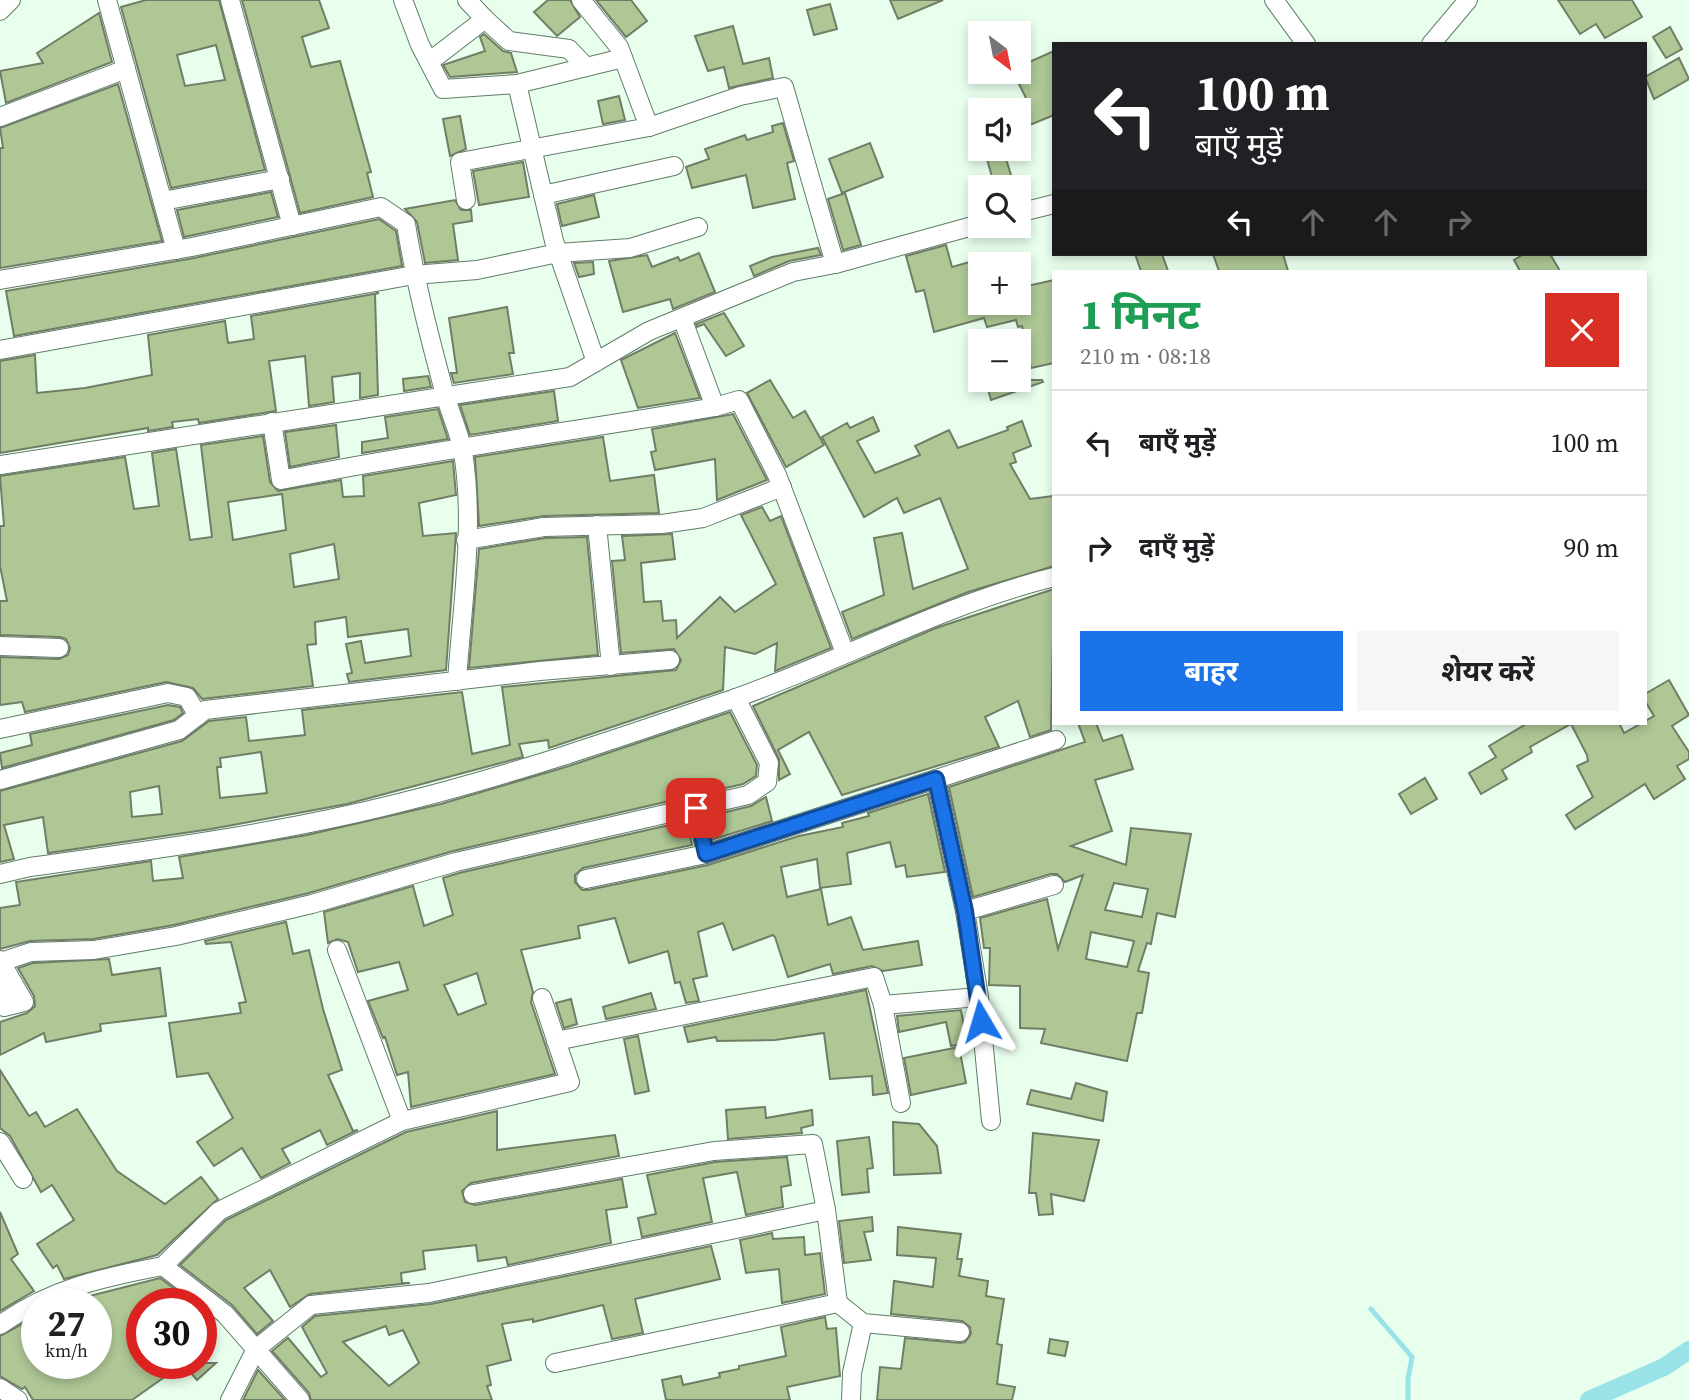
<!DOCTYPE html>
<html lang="hi">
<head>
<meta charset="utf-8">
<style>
  body { margin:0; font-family:"Source Serif 4","Noto Sans Devanagari",serif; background:#f6f6f6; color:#202124; height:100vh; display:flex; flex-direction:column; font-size:26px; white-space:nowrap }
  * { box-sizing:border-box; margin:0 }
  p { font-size:23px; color:#757577 }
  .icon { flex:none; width:38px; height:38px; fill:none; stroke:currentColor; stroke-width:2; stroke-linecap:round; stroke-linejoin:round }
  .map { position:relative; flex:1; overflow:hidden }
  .side { position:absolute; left:1052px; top:270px; width:595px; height:455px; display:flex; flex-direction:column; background:#fff; border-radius:0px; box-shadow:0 4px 10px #0003 }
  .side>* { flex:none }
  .hud { position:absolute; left:1052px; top:42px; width:595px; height:214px; border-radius:0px; box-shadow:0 4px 10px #0003; background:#202124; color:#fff; overflow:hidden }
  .needle { width:46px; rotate:148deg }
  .controls { position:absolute; left:968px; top:21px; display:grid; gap:14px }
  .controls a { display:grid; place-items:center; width:63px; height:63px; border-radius:0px; background:#fff; box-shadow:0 4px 10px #0003; font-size:35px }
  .speed { position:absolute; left:21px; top:1288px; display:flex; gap:14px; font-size:35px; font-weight:700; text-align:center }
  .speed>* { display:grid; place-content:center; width:91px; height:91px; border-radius:50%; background:#fff; box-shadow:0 4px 10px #0003; line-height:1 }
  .speed small { font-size:18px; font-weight:400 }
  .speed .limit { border:10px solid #d22; background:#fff; color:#111 }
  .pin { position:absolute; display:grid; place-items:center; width:60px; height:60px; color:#fff; margin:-30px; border-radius:14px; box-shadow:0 4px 10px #0006 }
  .me { position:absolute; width:77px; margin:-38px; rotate:353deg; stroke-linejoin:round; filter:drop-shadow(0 0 5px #0008) }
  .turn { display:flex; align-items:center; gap:24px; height:147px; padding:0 28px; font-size:32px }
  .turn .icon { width:91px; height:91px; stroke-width:2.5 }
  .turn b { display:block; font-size:49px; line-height:60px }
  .lanes { display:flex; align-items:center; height:66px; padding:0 28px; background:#0003; justify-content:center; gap:35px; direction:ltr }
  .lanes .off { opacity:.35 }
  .round { display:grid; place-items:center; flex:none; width:74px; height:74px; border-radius:0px; background:#f6f6f6 }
  .head { display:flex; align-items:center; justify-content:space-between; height:119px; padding:0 28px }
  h1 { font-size:42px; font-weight:700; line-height:52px; color:#1e9e55 }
  .cta { display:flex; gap:14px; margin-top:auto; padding:14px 28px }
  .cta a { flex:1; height:80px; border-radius:0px; background:#1a73e8; color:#fff; font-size:28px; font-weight:700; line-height:80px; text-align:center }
  .cta a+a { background:#f6f6f6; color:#202124 }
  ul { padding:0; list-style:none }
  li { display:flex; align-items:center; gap:21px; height:105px; padding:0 28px; border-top:2px solid #e0e0e0 }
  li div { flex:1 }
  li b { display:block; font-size:26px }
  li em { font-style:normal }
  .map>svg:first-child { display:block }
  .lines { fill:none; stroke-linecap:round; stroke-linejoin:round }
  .stream { stroke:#99e2e8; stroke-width:5 }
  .canal { stroke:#99e2e8; stroke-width:18 }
  .building { fill:#aec795; stroke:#717e65; stroke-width:2; fill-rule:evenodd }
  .minor-casing { stroke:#627b69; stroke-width:20 }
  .minor { stroke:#fff; stroke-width:18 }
  .route-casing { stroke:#114b97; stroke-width:18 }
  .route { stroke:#1a73e8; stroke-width:12 }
</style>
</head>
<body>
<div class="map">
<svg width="1689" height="1400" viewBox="0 0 1689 1400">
  <rect width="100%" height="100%" fill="#e8ffee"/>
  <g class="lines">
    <polyline class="stream" points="1371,1309 1412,1357 1408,1379 1408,1400"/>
    <polyline class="canal" points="1589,1400 1664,1367 1689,1350"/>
  </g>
  <g class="building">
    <path d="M 146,0 L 219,0 L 265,170 L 171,188 L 121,7 ZM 216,45 L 225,80 L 185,86 L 177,55 Z"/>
    <polygon points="242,0 319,0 329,28 302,37 311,67 340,61 371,172 367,173 373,197 300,213"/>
    <polygon points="548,0 570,0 580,17 557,36 534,12"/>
    <polygon points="596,0 631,0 647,21 626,37"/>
    <polygon points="890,0 943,0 898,19"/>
    <polygon points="1558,0 1632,0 1642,17 1605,38 1596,24 1580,34"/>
    <polygon points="830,4 837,29 814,35 807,10"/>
    <polygon points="99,13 112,62 6,103 0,71 43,63 37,53"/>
    <polygon points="733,26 743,64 769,58 773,78 729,88 724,67 708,71 695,36"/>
    <polygon points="1670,27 1682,49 1666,58 1653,37"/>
    <polygon points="484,34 503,51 511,53 517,72 450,77 443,65 485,51 480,37"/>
    <polygon points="1054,51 1054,115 1025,127 1018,111 1030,106 1013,72 1018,72 1018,67"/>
    <polygon points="1679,58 1689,79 1654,99 1645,77"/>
    <polygon points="118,84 162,241 0,268 0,148 3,148 0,128"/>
    <polygon points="619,96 625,120 603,124 598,101"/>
    <polygon points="460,116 466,149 450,156 443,119"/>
    <polygon points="783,123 794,161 787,163 795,199 753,208 746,175 692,188 686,167 709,159 705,149 745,135 747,140 773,132 772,126"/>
    <polygon points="870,143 883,177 842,193 829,159"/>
    <polygon points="984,149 1003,149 1014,185 995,187"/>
    <polygon points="523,162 529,197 479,205 473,171"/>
    <polygon points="271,192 278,217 184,237 177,210"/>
    <polygon points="845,193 861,245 843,250 828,199"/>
    <polygon points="594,195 599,217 562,226 557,204"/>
    <polygon points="455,200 461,210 471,210 472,221 453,224 458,260 425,263 417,222 405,209"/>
    <polygon points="379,219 396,231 402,266 14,336 6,291 194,258"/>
    <polygon points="946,245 952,267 980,259 980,303 1018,303 1018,288 1054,280 1054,363 1031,368 1022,326 1018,327 1016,320 987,327 984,318 934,332 924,290 916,292 906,256"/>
    <polygon points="818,248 821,255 789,261 754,276 750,266 772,257"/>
    <polygon points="699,253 715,292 673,309 670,299 623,312 609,261 647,255 652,267 678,257 680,261"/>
    <polygon points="1135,254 1162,254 1168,271 1141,271"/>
    <polygon points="1213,254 1283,254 1288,271 1219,271"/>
    <polygon points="1524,254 1550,254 1560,271 1520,271 1514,260"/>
    <polygon points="593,262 594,274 579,277 574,263"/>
    <polygon points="379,293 375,294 378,395 360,398 360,373 332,377 334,402 309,406 305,356 269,361 276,411 199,423 198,419 172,422 173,427 148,431 148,428 0,453 0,361 35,355 37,393 85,388 152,375 148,335 225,321 228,343 254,339 251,316"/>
    <polygon points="507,307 514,353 509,353 513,374 454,383 451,373 457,373 449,318"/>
    <polygon points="724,313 744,346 726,356 704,324 697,327 696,324"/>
    <polygon points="675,333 700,398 638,408 621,360"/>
    <polygon points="428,376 431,387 404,391 403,379"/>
    <polygon points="770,380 793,418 805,411 824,445 786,467 747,393"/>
    <polygon points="1006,380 1042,380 1043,382 991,400 987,386"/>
    <polygon points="554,391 558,421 470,435 460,405"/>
    <polygon points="438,409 448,439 362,453 362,442 388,438 385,417"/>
    <polygon points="733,414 767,480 717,500 715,459 655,470 651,452 656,451 652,429"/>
    <polygon points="873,417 879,431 857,441 875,473 920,455 915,446 949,430 958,448 1008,430 1007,427 1022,421 1031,446 1013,453 1016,462 1010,464 1030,499 1054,496 1054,566 968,592 852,639 842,612 884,595 874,538 902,533 913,589 968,569 940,498 904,513 897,498 864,517 822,437 847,423 850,428"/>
    <polygon points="336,425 339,457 290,467 285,432"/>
    <path d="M 263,436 L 270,482 L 278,491 L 341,480 L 343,497 L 364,496 L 363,476 L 453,461 L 456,495 L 419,503 L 423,536 L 456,533 L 446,670 L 349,682 L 347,674 L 352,673 L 346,644 L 361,641 L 365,663 L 411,656 L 408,629 L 348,637 L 346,617 L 315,622 L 316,644 L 307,645 L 313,686 L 202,699 L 193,688 L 166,682 L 25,712 L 22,702 L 0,705 L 0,657 L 59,659 L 68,655 L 70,648 L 66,639 L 60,637 L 0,635 L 0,601 L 7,601 L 0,566 L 0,526 L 4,526 L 0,476 L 125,457 L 134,509 L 159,506 L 152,453 L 176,449 L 190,540 L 212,537 L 201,445 ZM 282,494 L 286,530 L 233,540 L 228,502 ZM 334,544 L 339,579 L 294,587 L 290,554 Z"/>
    <polygon points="603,437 610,481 654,475 659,513 544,516 479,526 475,457"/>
    <path d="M 762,507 L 770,521 L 781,516 L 831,648 L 775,671 L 777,643 L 755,654 L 725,647 L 723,690 L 549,748 L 548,740 L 519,744 L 523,757 L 347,804 L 211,829 L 48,853 L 43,817 L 4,825 L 14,859 L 0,862 L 0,791 L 182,741 L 209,721 L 246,717 L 249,741 L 305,735 L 302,710 L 462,692 L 472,754 L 510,745 L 502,687 L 676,670 L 681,660 L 674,649 L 621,653 L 612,561 L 625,560 L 622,536 L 672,534 L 675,559 L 641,563 L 644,602 L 661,601 L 663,621 L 676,620 L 677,638 L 720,597 L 735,612 L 776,584 L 741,515 ZM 261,752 L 267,793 L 220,798 L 217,767 L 221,767 L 220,758 ZM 159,786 L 162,814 L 132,817 L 130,792 Z"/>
    <polygon points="587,537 598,655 469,668 479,549 545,538"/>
    <polygon points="1054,589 1051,730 1030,737 1018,701 985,717 999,747 842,795 809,732 778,750 790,774 779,780 779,759 753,706 936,628"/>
    <polygon points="1669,680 1689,715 1672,726 1689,752 1689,759 1677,766 1685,779 1654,799 1645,784 1575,829 1566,815 1593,797 1577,766 1588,761 1587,755 1571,724 1530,747 1532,752 1502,770 1507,779 1481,794 1469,773 1496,757 1489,746 1528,723 1619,723 1624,733 1654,716 1645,701 1645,694"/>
    <polygon points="168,705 180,707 183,713 174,720 2,768 0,753 32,745 30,734"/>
    <polygon points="730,712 757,765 756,776 743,784 453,851 309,893 174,925 93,939 30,941 0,949 0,908 20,905 16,882 151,861 153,881 183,878 179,857 307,835 441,804 569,766"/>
    <path d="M 1078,723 L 1096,723 L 1103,741 L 1122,735 L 1133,769 L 1095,780 L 1112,831 L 1071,846 L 1126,865 L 1131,828 L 1191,834 L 1175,917 L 1157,913 L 1151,944 L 1147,943 L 1138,971 L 1149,973 L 1142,1013 L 1137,1013 L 1127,1061 L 1041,1043 L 1045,1029 L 1020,1028 L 1020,986 L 989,985 L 990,948 L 984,948 L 980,918 L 1047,899 L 1058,949 L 1083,875 L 1065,882 L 1057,874 L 1051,874 L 973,897 L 949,787 L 1085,742 ZM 1114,883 L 1148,889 L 1142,917 L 1105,910 ZM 1091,932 L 1134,941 L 1127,967 L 1086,959 Z"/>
    <polygon points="1425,778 1437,799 1411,814 1399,794"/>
    <path d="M 928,794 L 945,872 L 907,877 L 905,865 L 896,867 L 890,842 L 847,853 L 851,884 L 820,888 L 817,859 L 781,867 L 787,897 L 821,889 L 828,925 L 851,917 L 863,950 L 918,941 L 922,965 L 883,971 L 872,966 L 833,974 L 830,964 L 788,977 L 775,937 L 773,935 L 733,950 L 723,923 L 698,932 L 707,976 L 693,979 L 699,1001 L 686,1003 L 680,982 L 675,983 L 668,951 L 629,963 L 615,918 L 578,926 L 580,938 L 521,950 L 533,992 L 531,1002 L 555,1074 L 411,1107 L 408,1072 L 397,1075 L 385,1037 L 383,1038 L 368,1001 L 408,990 L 399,962 L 358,972 L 348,942 L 338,939 L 328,943 L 324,912 L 413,886 L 424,926 L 453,915 L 443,878 L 459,873 L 687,821 L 692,845 L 583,868 L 575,875 L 575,882 L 582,890 L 588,890 L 708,865 L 799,836 L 843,827 L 842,823 L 869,816 L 868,813 ZM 477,973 L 486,1004 L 458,1015 L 444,985 Z"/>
    <polygon points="766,797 772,821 714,839 709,816 751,806"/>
    <polygon points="286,922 293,954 309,950 323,1009 342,1070 328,1075 353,1131 358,1130 327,1145 320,1130 282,1149 290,1163 261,1178 242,1148 214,1166 197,1142 233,1118 208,1073 177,1077 169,1023 241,1013 239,1003 246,1002 231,942 206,944 205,941"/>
    <polygon points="109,959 112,975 160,968 166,1016 100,1024 101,1031 46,1042 44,1033 0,1055 0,1022 27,1013 35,1006 34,996 18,968 33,963"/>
    <polygon points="866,990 888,1093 873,1095 872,1076 830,1079 824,1033 775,1040 717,1041 716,1037 688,1042 684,1027"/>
    <polygon points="651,993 656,1009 606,1019 603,1007"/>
    <polygon points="571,999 577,1024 564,1028 556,1003"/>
    <polygon points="961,1010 967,1043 951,1046 946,1022 899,1032 897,1016"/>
    <polygon points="638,1036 649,1091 635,1094 624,1039"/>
    <polygon points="959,1047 966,1083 911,1095 904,1058"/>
    <polygon points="0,1070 29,1116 36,1112 45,1127 77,1109 117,1171 165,1204 201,1177 218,1199 157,1255 64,1279 57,1265 53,1268 37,1244 74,1220 52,1185 41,1192 10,1136 0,1128"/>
    <polygon points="1076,1083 1107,1092 1103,1121 1027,1104 1031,1090 1071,1099"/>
    <polygon points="765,1107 766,1118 812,1110 813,1125 801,1128 802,1133 728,1139 726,1110"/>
    <polygon points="497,1111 497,1150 615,1135 619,1156 471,1183 462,1191 465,1202 475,1205 622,1179 627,1207 606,1210 611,1243 508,1265 506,1257 478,1261 476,1245 423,1251 425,1269 401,1273 402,1283 410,1283 310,1294 290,1307 270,1270 244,1288 273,1321 257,1334 232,1305 180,1265 226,1220 406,1132"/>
    <polygon points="893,1122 919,1124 937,1146 941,1173 894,1175"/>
    <polygon points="1033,1133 1099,1140 1084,1201 1051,1194 1053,1214 1039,1215 1036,1193 1029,1193"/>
    <polygon points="869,1137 873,1168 867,1169 869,1192 842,1195 837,1141"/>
    <polygon points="787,1157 791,1185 781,1187 783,1207 746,1215 737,1172 703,1178 712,1222 642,1237 638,1218 656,1214 647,1175 715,1162"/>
    <polygon points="0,1212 18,1254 11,1259 34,1291 0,1311"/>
    <polygon points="872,1217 873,1231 864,1232 871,1260 844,1263 839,1221"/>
    <polygon points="898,1227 961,1234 957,1259 962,1259 959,1276 988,1281 986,1296 1004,1299 997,1344 1002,1345 997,1384 1015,1387 1012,1400 877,1400 880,1367 901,1369 905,1338 960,1343 965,1342 971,1334 970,1327 962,1321 891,1314 894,1281 933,1287 936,1258 897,1255"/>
    <polygon points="772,1233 773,1239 804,1237 805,1255 820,1253 825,1294 782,1303 779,1269 746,1273 740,1240"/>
    <path d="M 711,1246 L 720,1279 L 635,1299 L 643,1333 L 612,1339 L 603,1305 L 533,1322 L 533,1319 L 502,1324 L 511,1360 L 487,1366 L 491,1385 L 487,1386 L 492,1400 L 311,1400 L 309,1393 L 272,1351 L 288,1338 L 321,1377 L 327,1373 L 302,1327 L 315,1316 L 431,1304 ZM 386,1326 L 389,1335 L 403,1330 L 419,1363 L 389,1386 L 343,1342 Z"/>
    <polygon points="160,1278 184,1296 182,1304 142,1304 142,1363 216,1363 197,1380 183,1364 132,1400 33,1400 25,1387 22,1389 0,1376 0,1336 37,1316 37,1363 96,1363 96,1304 75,1304 74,1300"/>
    <polygon points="825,1317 827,1329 836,1328 840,1376 787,1387 790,1400 666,1400 662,1380 681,1376 683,1385 720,1377 719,1373 739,1369 739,1366 786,1356 781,1327"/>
    <polygon points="1050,1339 1068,1342 1065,1356 1048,1353"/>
    <polygon points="258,1370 285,1400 243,1400"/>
  </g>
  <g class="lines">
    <g class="minor-casing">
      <g id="minor">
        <polyline points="107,0 176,250"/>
        <polyline points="230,0 292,226"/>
        <polyline points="403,0 420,45 443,89 517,84 623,58"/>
        <polyline points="581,0 619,47 649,127"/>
        <polyline points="1274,0 1306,44"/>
        <polyline points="0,11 11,0"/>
        <polyline points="485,19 509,41 569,49 586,67"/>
        <polyline points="1431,44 1468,0"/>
        <polyline points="429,62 485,19 467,0"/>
        <polyline points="517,84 554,241 596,362"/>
        <polyline points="0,117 126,69"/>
        <polyline points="543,195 674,166"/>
        <polyline points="466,200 460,162 649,127 740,96 784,87 835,264"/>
        <polyline points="163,201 280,179"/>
        <polyline points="1018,213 1054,204"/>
        <path d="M 0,280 L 192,247 L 381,207 L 406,224 C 415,281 429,335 444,391 C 449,411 459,431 463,452 C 475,527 462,605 457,681"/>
        <polyline points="682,318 715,407"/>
        <polyline points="0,350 414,275 477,270 558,253 630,248 698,227"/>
        <path d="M 272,422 L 281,480 C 425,451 570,432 715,407 L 739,400 L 777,475 L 845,653"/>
        <polyline points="0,465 570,377 649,331 793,272 835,264 980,224"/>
        <polyline points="597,525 611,666"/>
        <polyline points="466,540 544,527 662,524 703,518 782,487"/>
        <polyline points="0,646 59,648"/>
        <polyline points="0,729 168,693 187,697 198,716"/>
        <polyline points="936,779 965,911 979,997 991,1121"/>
        <polyline points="0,780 179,730 205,710 540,671 670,660"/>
        <polyline points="696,808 706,854 1056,740"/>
        <path d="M 0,874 L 30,867 C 152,850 275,834 395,804 C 509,776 622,737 733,699 C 841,661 942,605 1054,577"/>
        <polyline points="586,879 706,854"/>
        <polyline points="965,911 1054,885"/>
        <polyline points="337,950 402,1121"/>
        <polyline points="0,960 4,1007 24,1002 1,962 31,952 94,950 176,936 312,904 456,862 748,795 767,782 769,763 736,698"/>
        <polyline points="883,1005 901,1103"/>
        <polyline points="556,1041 874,977 883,1005 979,997"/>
        <polyline points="0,1142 23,1179"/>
        <polyline points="473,1194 714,1151 813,1144 826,1210 838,1303 863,1323 960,1332"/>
        <polyline points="163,1266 219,1211 402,1121 570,1082 542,998"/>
        <path d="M 0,1325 C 50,1289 104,1277 163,1266 L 225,1314 L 300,1400"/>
        <polyline points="555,1363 838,1303"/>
        <polyline points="0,1388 18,1400"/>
        <polyline points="230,1400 256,1349 311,1305 429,1293 826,1210"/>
        <polyline points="851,1400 852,1373 863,1323"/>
      </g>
    </g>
    <use href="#minor" class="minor"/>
  </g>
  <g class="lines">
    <g class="route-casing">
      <polyline id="route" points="696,808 706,854 936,779 965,911 981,1021"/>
    </g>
    <use href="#route" class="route"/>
  </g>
</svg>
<div class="controls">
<a><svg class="needle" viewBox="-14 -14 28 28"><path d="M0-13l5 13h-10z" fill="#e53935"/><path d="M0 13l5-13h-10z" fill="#757577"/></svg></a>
<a><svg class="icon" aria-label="sound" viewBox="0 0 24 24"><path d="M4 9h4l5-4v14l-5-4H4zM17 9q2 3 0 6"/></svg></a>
<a><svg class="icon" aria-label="search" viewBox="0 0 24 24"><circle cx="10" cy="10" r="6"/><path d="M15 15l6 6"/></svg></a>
<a>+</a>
<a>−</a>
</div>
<div class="speed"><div>27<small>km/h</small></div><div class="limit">30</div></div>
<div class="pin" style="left:696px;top:808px;background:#d93025"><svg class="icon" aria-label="arrive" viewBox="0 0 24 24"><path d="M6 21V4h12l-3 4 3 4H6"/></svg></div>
<svg class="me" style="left:981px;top:1021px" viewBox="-20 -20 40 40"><path d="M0-17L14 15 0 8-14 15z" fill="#1a73e8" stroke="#fff" stroke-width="4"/></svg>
<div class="hud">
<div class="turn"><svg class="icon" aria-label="left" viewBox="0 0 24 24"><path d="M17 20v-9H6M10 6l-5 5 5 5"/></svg><div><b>100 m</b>बाएँ मुड़ें</div></div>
<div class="lanes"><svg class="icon" aria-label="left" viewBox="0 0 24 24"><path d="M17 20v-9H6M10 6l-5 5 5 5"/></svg><svg class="icon off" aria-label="ahead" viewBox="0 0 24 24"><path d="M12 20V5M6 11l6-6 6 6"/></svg><svg class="icon off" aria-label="ahead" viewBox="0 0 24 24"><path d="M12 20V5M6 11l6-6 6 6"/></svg><svg class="icon off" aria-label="right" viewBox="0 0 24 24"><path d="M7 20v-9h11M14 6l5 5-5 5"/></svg></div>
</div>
<section class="side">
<div class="head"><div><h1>1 मिनट</h1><p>210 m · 08:18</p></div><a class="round" style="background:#d93025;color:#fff"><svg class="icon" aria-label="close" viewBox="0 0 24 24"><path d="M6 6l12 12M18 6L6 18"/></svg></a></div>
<ul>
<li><svg class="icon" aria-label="left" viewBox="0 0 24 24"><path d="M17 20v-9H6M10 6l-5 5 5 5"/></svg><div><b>बाएँ मुड़ें</b></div><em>100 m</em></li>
<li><svg class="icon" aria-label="right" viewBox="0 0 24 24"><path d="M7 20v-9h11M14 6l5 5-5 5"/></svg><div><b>दाएँ मुड़ें</b></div><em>90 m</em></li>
</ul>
<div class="cta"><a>बाहर</a><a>शेयर करें</a></div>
</section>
</div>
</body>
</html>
